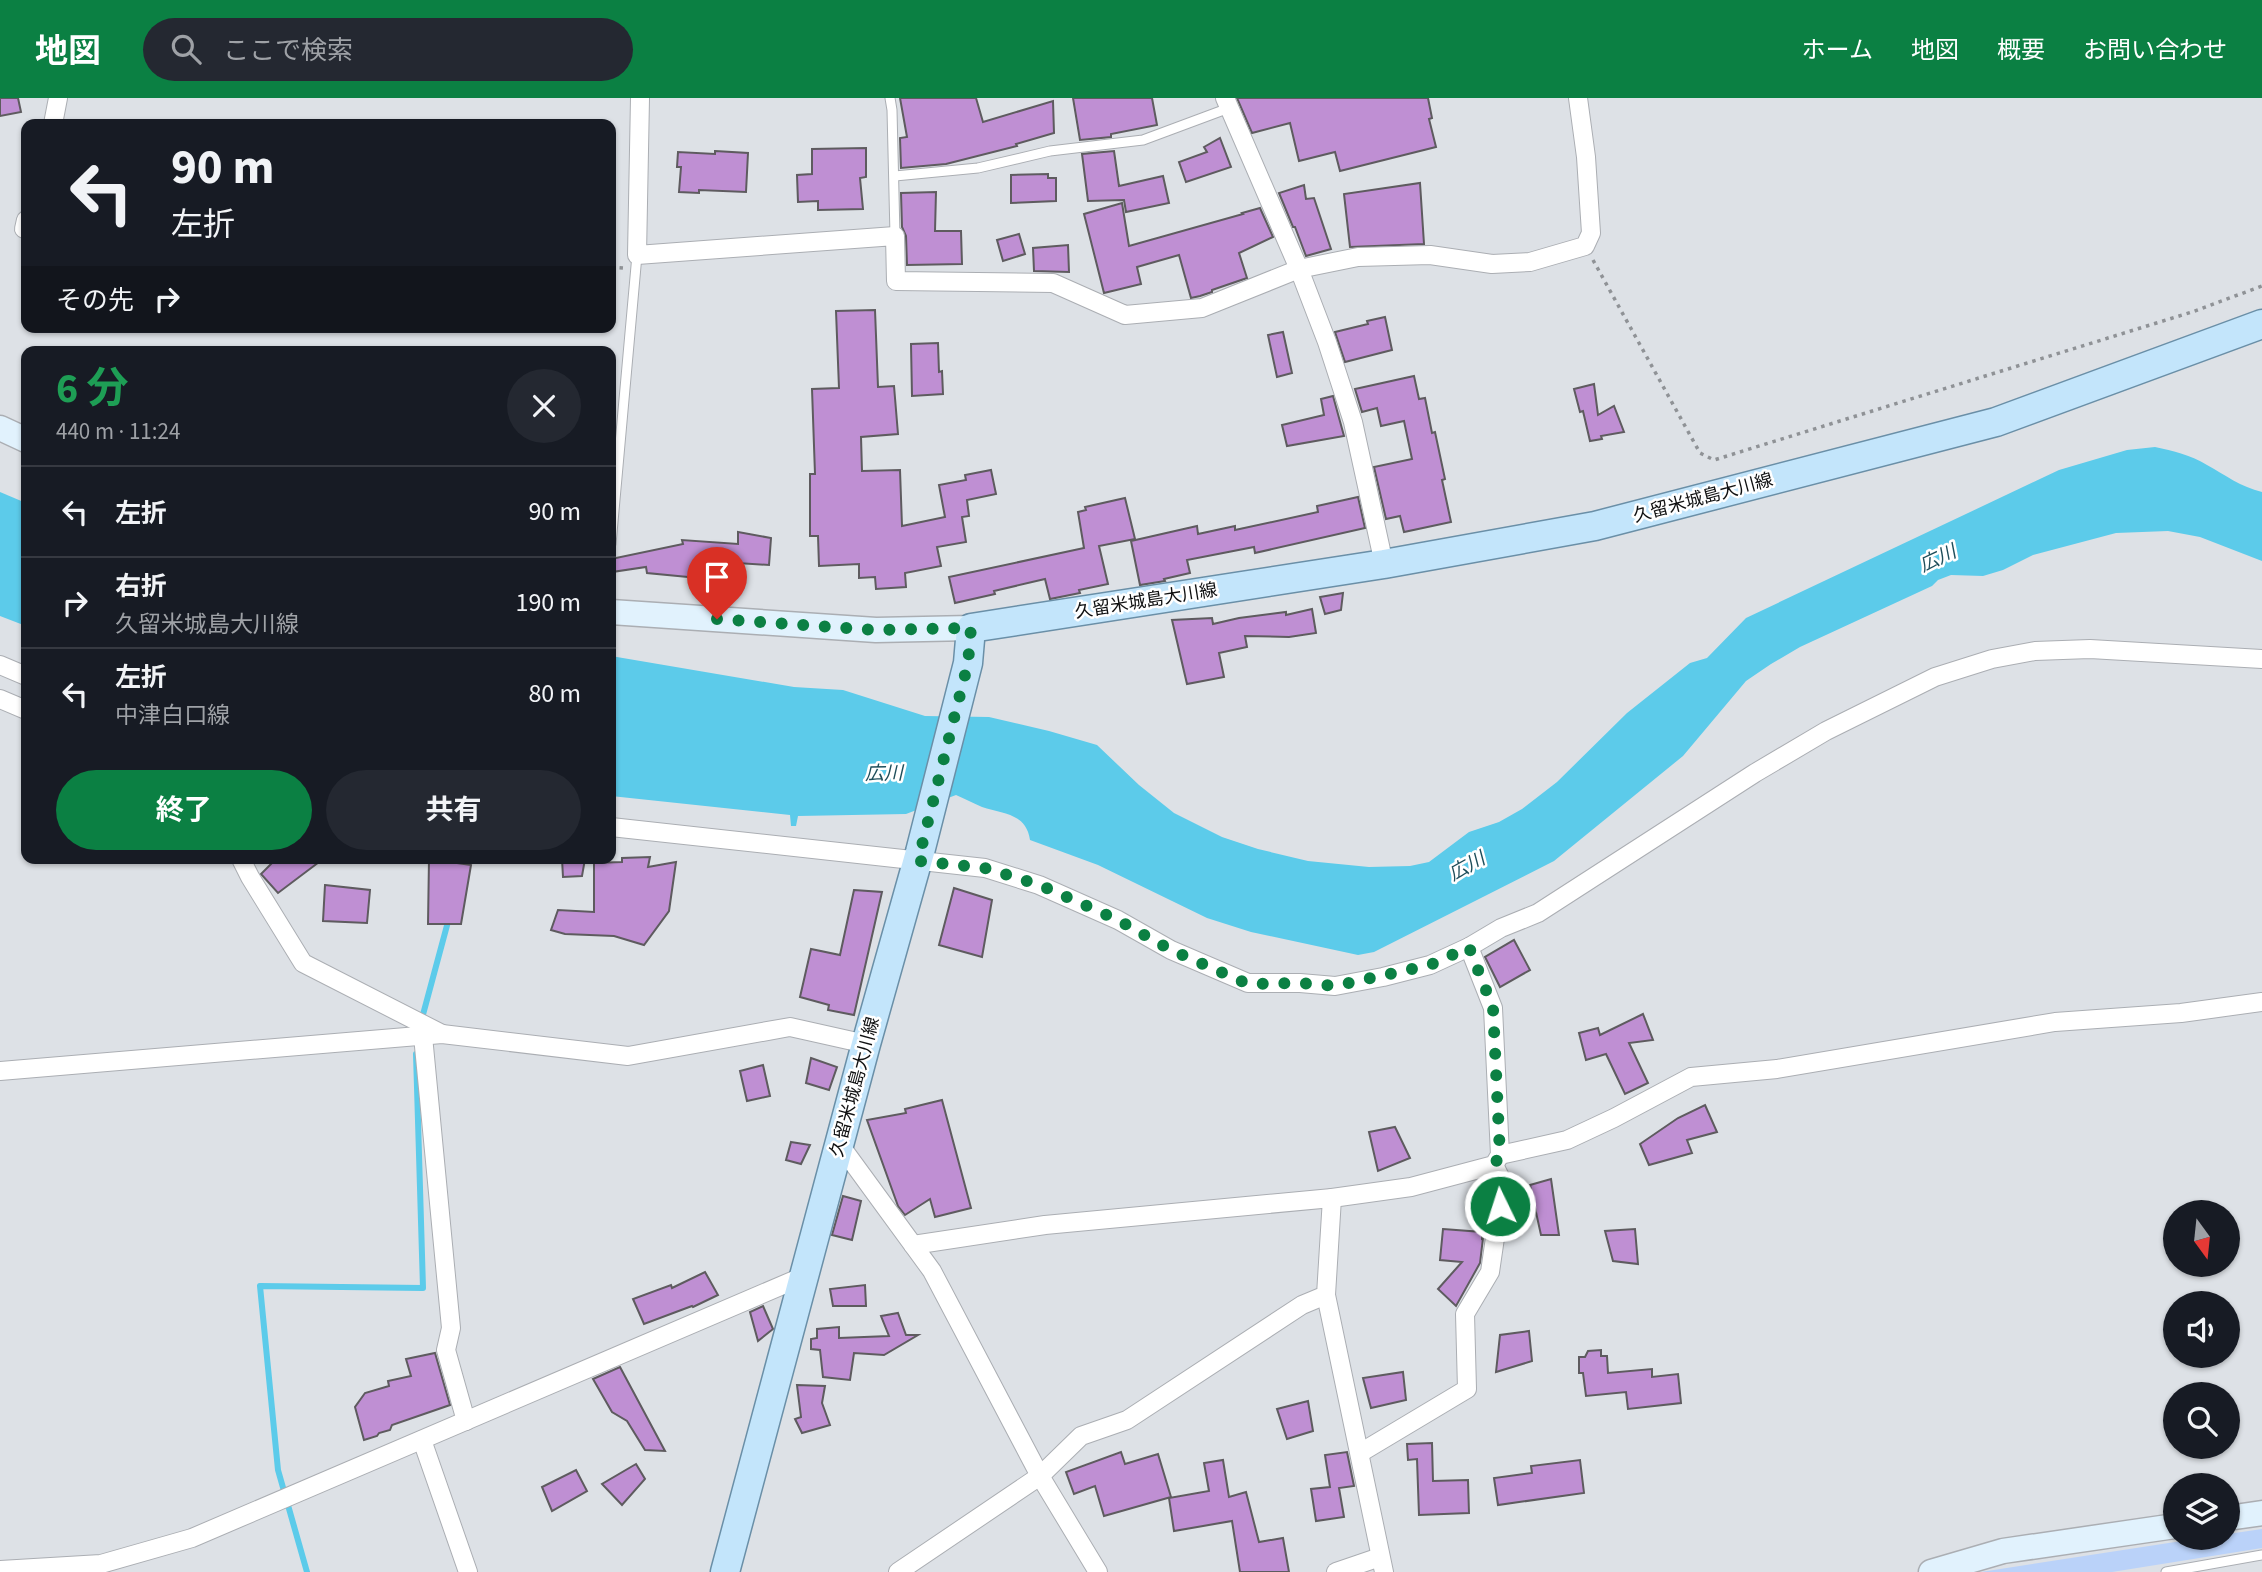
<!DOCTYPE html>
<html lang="ja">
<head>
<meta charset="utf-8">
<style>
  body { margin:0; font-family:"Source Sans 3","Noto Sans JP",sans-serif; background:#242831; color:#f1f3f6; height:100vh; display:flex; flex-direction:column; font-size:26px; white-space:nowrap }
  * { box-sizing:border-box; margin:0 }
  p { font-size:23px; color:#9ea1a6 }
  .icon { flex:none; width:38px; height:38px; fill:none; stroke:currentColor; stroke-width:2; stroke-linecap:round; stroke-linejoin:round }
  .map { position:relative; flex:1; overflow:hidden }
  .sheet { position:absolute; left:21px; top:248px; width:595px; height:518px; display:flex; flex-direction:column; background:#171b24; border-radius:14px; box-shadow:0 2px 5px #0004 }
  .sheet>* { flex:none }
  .banner { position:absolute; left:21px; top:21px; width:595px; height:214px; border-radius:14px; box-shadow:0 2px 5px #0004; background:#171b24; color:#f1f3f6; overflow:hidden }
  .needle { width:46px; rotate:165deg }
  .tools { position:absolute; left:2163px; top:1102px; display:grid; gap:14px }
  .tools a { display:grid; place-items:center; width:77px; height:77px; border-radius:50%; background:#171b24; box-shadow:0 2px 5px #0004; font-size:35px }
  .pin { position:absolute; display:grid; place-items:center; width:60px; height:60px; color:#fff; margin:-72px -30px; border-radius:50% 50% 50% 0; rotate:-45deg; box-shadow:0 0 7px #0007 }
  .pin .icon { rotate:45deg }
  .me { position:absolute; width:77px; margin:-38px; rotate:356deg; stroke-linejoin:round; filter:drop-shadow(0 0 5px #0008) }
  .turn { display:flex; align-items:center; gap:24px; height:147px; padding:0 35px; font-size:32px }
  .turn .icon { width:91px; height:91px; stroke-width:2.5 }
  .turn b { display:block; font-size:49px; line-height:60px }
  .then { display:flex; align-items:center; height:66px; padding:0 35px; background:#0003; gap:14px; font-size:26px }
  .round { display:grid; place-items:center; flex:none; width:74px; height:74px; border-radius:37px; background:#242831 }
  .overview { display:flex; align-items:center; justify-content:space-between; height:119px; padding:0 35px }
  h1 { font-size:42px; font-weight:700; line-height:52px; color:#1e9e55 }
  .primary-button { display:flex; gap:14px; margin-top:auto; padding:14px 35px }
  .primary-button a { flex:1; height:80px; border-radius:42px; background:#0b8043; color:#fff; font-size:28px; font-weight:700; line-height:80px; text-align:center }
  .primary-button a+a { background:#242831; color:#f1f3f6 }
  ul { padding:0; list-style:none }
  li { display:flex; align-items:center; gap:21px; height:91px; padding:0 35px; border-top:2px solid #363941 }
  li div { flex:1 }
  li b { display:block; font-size:26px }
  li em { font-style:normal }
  header { display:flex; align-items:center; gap:42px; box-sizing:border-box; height:98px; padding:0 35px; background:#0b8043; color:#fff }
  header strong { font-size:33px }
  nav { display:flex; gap:38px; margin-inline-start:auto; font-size:24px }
  .search { width:490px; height:63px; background:#242831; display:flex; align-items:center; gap:18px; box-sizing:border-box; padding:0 24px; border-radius:38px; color:#9ea1a6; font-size:26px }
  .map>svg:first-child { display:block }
  .green { fill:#bad2f9 }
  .water { fill:#5ccbea }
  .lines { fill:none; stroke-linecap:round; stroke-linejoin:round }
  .stream { stroke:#5ccbea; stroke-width:6 }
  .building { fill:#bf8fd3; stroke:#5e5b5f; stroke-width:2 }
  .lane-casing { stroke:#abaeb3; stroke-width:11 }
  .street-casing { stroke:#abaeb3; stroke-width:20 }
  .secondary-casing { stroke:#abaeb3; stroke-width:27 }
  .primary-casing { stroke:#6a8fa7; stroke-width:31 }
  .path { stroke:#8f9296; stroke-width:3.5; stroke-dasharray:3.5 5; stroke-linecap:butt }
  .lane { stroke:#fff; stroke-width:9 }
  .street { stroke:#fff; stroke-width:18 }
  .secondary { stroke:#e1f2fd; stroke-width:24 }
  .primary { stroke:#c3e5fb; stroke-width:28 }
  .route { stroke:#0b8043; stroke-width:12; stroke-dasharray:0 21.6 }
  .labels { text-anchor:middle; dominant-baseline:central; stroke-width:5; stroke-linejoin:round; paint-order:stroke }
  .street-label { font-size:18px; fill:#0f1011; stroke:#fff }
  .water-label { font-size:19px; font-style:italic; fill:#1e4e5b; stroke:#fff }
</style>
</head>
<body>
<header>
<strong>地図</strong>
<div class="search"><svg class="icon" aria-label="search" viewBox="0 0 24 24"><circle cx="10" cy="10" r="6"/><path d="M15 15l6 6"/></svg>ここで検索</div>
<nav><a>ホーム</a><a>地図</a><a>概要</a><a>お問い合わせ</a></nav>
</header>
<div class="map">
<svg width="2262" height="1474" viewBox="0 0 2262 1474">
  <rect width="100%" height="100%" fill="#dde1e6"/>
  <polygon class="green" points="2262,1431 2262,1450 2112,1474 1981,1474 2201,1440 2228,1440 2228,1436"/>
  <g class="water">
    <path d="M 2155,349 C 2173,353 2191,357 2207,367 C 2225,377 2241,389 2262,394 L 2262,463 L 2200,439 L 2168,433 L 2116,435 L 2033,457 L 2003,472 L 1983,478 L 1951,477 L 1938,482 L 1932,488 L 1800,549 L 1771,566 L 1746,583 L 1683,658 L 1554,763 L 1374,854 L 1358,857 L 1251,834 L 1207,820 L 1098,767 L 1030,742 C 1026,715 1003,716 982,709 C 973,705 965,701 956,697 L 906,716 L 798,718 L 796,728 L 791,728 L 790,717 L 611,698 L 611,558 L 794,589 L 843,592 L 925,618 L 989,619 L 1049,633 L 1097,647 L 1139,687 L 1174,715 L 1222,739 L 1258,751 L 1308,763 L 1369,769 L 1410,768 L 1429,764 L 1469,734 L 1499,724 L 1522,711 L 1557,684 L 1627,615 L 1690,565 L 1707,560 L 1746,520 L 2059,372 L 2127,352 Z"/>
    <polygon points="0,394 26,405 26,528 0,518"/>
  </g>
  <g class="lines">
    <g class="stream">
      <polyline points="421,924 449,820"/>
      <polyline points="307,1474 278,1372 260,1188 423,1190 416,956"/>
    </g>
  </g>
  <g class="building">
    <polygon points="0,0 18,0 21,14 0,18"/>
    <polygon points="900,0 976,0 983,24 1053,3 1054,35 1016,46 1017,48 946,66 901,70 900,40 907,39"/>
    <polygon points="1073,0 1152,0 1157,27 1111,36 1111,39 1080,42"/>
    <polygon points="1237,0 1428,0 1432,20 1429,21 1436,49 1340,73 1335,54 1299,63 1290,25 1252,35"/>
    <polygon points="1220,40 1231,69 1186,84 1179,64 1207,54 1204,49"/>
    <polygon points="866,50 866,79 860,80 863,111 818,112 818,103 798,104 797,77 812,76 812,51"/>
    <polygon points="715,53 748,55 746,94 699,92 699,95 679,94 681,69 677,69 678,54 715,56"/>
    <polygon points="1114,53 1119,88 1163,78 1169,105 1126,114 1124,102 1088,103 1082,56"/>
    <polygon points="1048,76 1048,80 1056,80 1056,103 1011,105 1011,77"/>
    <polygon points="1420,85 1424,146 1350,149 1344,96"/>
    <polygon points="1304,87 1306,101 1314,100 1331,151 1306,158 1295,129 1293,129 1279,95"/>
    <polygon points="936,94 935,133 961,133 962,166 907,167 906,138 902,129 901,95"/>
    <polygon points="1122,105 1129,148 1243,116 1242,115 1260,110 1273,139 1239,155 1247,180 1212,192 1212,194 1200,198 1191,200 1179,157 1137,169 1141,186 1104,195 1084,116"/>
    <polygon points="1019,136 1025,156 1003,163 997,142"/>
    <polygon points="1068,147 1069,174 1034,173 1033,150"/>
    <polygon points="875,212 878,289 894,288 898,336 861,339 862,373 900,372 902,428 945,419 939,387 966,382 965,377 991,372 996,396 967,402 969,418 962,419 966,444 937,449 941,468 905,475 906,489 876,491 875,479 859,480 859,466 819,468 818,438 810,438 810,376 815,376 812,291 839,290 836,213"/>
    <polygon points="1385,219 1392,252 1345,264 1335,234 1368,226 1367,223"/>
    <polygon points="1283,234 1292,275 1277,279 1268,237"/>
    <polygon points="938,245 939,274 942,273 943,296 912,298 911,246"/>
    <polygon points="1414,278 1419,301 1425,300 1432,335 1435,334 1445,381 1442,382 1451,424 1404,434 1400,418 1386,421 1374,369 1412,361 1404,323 1381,328 1377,310 1362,314 1355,291"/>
    <polygon points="1594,286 1598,317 1614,308 1624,334 1601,338 1602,341 1590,343 1583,313 1580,314 1574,291"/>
    <polygon points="1333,298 1344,338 1287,348 1282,327 1324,317 1321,301"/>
    <polygon points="1358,399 1365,430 1255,455 1254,449 1187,462 1190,475 1164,481 1165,483 1140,487 1131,443 1197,428 1198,436 1235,428 1235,432 1318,414 1317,408"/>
    <polygon points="1125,400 1135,441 1099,448 1108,486 1079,492 1080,495 1050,501 1045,481 994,493 995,496 955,505 949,479 1084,450 1078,414 1086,412 1085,409"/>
    <polygon points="738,434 771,440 769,467 722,464 724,475 688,479 647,475 646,469 612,474 611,461 683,446 682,442 738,446"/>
    <polygon points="1343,495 1341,512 1325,516 1320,499"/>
    <polygon points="1312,511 1316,535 1289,539 1245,538 1247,549 1219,555 1224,579 1187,586 1172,522 1212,520 1213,526 1239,520 1286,514 1286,517"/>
    <polygon points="650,759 648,769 676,764 669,813 644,847 614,838 565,836 551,832 558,812 594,814 594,765 622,764 622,760"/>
    <polygon points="276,761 323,761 278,795 261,776"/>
    <polygon points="429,761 471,767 461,826 428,826"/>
    <polygon points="562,761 585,761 582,778 563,779"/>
    <polygon points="325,787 370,792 367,825 323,823"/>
    <polygon points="954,790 992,802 982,859 939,847"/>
    <polygon points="854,792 882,794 854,917 828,912 829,907 800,899 811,851 840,857"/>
    <polygon points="1514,842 1530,872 1500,889 1485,859"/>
    <polygon points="1643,916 1653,942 1629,945 1648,985 1625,996 1606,956 1586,962 1579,935 1598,930 1600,937"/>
    <polygon points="811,960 837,969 829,992 806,985"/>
    <polygon points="763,967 770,998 747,1003 740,973"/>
    <polygon points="942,1002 971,1110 935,1119 930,1101 905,1117 898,1108 867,1022 906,1015 905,1011"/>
    <polygon points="1705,1007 1717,1034 1687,1042 1692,1055 1649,1067 1640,1046 1678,1020"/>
    <polygon points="1395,1029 1410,1060 1378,1073 1369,1034"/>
    <polygon points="791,1044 810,1047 801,1066 786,1062"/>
    <polygon points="1551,1081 1559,1137 1541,1137 1530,1087"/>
    <polygon points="843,1098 861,1103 852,1142 832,1137"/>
    <polygon points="1443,1131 1482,1134 1482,1142 1483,1140 1480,1165 1456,1208 1438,1191 1462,1164 1440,1162"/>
    <polygon points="1635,1131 1638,1166 1613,1163 1605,1133"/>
    <polygon points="705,1174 718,1197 693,1209 692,1208 644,1226 633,1201 671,1187 672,1190"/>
    <polygon points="865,1187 866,1208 833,1208 830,1191"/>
    <polygon points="763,1208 773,1231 758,1243 750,1214"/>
    <polygon points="898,1215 906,1237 918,1237 884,1257 854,1255 850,1282 823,1279 820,1252 811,1251 811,1241 817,1240 817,1231 839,1229 839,1240 889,1238 881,1218"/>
    <polygon points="1529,1233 1532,1263 1496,1274 1500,1237"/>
    <polygon points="1601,1252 1601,1258 1607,1258 1608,1275 1652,1271 1652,1279 1678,1276 1681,1305 1628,1311 1626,1294 1586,1298 1583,1275 1579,1275 1579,1259 1585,1259 1588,1253"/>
    <polygon points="435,1255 450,1307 392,1327 390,1332 379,1335 377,1338 364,1342 355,1309 365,1295 389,1288 388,1283 411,1278 406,1261"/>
    <polygon points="620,1269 665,1353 645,1352 627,1323 612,1314 593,1281"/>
    <polygon points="1403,1274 1406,1302 1371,1310 1363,1280"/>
    <polygon points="797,1287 825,1288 822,1305 830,1327 802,1335 795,1321 801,1319"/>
    <polygon points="1308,1303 1313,1333 1287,1341 1277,1311"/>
    <polygon points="1432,1345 1433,1383 1468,1382 1469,1415 1419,1417 1417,1361 1408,1362 1407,1346"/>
    <polygon points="1121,1354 1125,1366 1158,1356 1171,1399 1104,1418 1095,1388 1074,1396 1066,1374"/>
    <polygon points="1347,1354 1354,1388 1339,1390 1344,1419 1316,1423 1311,1391 1330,1389 1325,1357"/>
    <polygon points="1223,1362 1229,1399 1246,1394 1259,1444 1283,1440 1289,1474 1240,1474 1232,1423 1174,1433 1169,1400 1209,1393 1204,1365"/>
    <polygon points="1580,1362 1584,1395 1498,1407 1494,1380 1532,1375 1531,1368"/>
    <polygon points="636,1366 645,1381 622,1407 602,1386"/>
    <polygon points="576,1372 587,1393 552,1413 542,1389"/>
  </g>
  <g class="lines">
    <g class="lane-casing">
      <g id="lane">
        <polyline points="890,0 892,12 895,138"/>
        <polyline points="895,78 978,70 1050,53 1143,42 1229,10"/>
        <polyline points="611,446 637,157"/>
        <polyline points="2166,1474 2262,1457"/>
      </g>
    </g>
    <g class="street-casing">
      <g id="street">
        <polyline points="640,0 637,157 895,138 896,183 1053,185 1125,217 1202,210 1299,171 1358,159 1430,157 1492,166 1530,164 1585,148 1591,135 1586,59 1578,0"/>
        <polyline points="1225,0 1299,171 1327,244 1353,324 1384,466"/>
        <polyline points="53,26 58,0"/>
        <polyline points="24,131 26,122"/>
        <polyline points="0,567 26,578"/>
        <polyline points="0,601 26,612"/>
        <polyline points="611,729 985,770 1039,787 1118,822 1171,852 1248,885 1300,885 1335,888 1383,879 1430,867 1469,849 1501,830 1538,815 1755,675 1826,633 1935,579 1992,561 2035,553 2090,551 2262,561"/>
        <polyline points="241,761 250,779 303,865 442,936"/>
        <polyline points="423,938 451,1230 446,1252 466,1323"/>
        <polyline points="0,973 442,936 628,958 790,929 866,946"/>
        <polyline points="840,1047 932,1173 1040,1378 1098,1474"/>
        <polyline points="1500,1057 1567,1042 1614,1020 1691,979 1777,971 2055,924 2181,915 2262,904"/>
        <polyline points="913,1147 1045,1127 1332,1100"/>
        <polyline points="1326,1197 1384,1474"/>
        <polyline points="422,1342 468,1474"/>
        <polyline points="1360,1355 1467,1291 1465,1216 1490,1174 1503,1085 1494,1067"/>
        <polyline points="0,1472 101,1466 192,1440 804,1178"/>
        <polyline points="898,1474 1040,1378 1081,1338 1127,1322 1302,1207 1326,1197 1332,1100 1411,1089 1494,1067 1500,1057 1493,910 1469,849"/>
        <polyline points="1336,1474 1380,1459"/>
      </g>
    </g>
    <g class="secondary-casing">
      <g id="secondary">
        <polyline points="0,330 26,342"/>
        <polyline points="611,514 876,532 971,530"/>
        <polyline points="2228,1420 2262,1415"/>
        <polyline points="1931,1474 2003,1453 2175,1428"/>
      </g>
    </g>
    <g class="primary-casing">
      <polyline id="primary" points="725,1474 866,946 920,754 968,565 971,530 1384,466 1595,428 1996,324 2262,226"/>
    </g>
    <g class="path">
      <polyline points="1593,162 1700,355 1714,362 2192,214 2262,188"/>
      <polyline points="611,169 623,170"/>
    </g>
    <use href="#lane" class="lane"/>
    <use href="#street" class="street"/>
    <use href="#secondary" class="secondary"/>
    <use href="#primary" class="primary"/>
  </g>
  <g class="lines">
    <polyline class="route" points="717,521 876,532 971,530 968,565 918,763 985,770 1040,787 1118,822 1171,852 1248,886 1300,885 1335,888 1430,867 1469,849 1493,910 1500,1057 1494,1067 1503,1085 1500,1108"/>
  </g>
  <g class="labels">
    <g class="street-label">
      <text transform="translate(1703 400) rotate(-15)">久留米城島大川線</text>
      <text transform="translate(1146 503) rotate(-9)">久留米城島大川線</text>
      <text transform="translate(855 989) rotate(-75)">久留米城島大川線</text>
    </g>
    <g class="water-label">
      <text transform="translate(1938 461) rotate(-25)">広川</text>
      <text transform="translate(884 676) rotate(-1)">広川</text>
      <text transform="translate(1467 769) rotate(-29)">広川</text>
    </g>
  </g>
</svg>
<div class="tools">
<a><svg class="needle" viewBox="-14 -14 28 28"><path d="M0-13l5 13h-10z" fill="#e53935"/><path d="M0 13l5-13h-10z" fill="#9ea1a6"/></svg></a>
<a><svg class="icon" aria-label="sound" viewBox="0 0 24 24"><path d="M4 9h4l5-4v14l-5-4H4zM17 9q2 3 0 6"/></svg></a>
<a><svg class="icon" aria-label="search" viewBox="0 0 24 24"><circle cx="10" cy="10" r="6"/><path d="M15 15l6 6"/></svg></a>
<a><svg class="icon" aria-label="layers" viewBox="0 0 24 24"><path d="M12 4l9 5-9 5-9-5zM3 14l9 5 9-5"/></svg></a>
</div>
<div class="pin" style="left:717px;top:521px;background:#d93025"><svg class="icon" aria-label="arrive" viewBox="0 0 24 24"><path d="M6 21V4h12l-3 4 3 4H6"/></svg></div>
<svg class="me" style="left:1500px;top:1108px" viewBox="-20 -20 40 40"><circle r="17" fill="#0b8043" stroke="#fff" stroke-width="3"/><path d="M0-11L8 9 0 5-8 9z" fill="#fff"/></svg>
<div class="banner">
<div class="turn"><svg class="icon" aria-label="left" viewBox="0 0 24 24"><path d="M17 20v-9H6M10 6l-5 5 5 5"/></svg><div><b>90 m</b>左折</div></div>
<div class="then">その先<svg class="icon" aria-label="right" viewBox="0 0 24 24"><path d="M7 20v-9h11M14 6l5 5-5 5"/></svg></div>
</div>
<section class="sheet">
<div class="overview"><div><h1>6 分</h1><p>440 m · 11:24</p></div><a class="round"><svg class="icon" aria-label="close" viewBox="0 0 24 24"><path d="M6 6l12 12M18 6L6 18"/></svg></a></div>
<ul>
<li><svg class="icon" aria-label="left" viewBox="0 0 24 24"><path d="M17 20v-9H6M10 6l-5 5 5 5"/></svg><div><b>左折</b></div><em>90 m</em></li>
<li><svg class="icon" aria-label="right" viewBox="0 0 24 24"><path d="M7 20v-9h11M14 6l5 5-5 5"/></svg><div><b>右折</b><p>久留米城島大川線</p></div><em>190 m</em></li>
<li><svg class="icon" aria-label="left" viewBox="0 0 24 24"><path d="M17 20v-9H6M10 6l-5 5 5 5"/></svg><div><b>左折</b><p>中津白口線</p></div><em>80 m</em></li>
</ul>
<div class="primary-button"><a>終了</a><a>共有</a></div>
</section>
</div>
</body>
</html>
